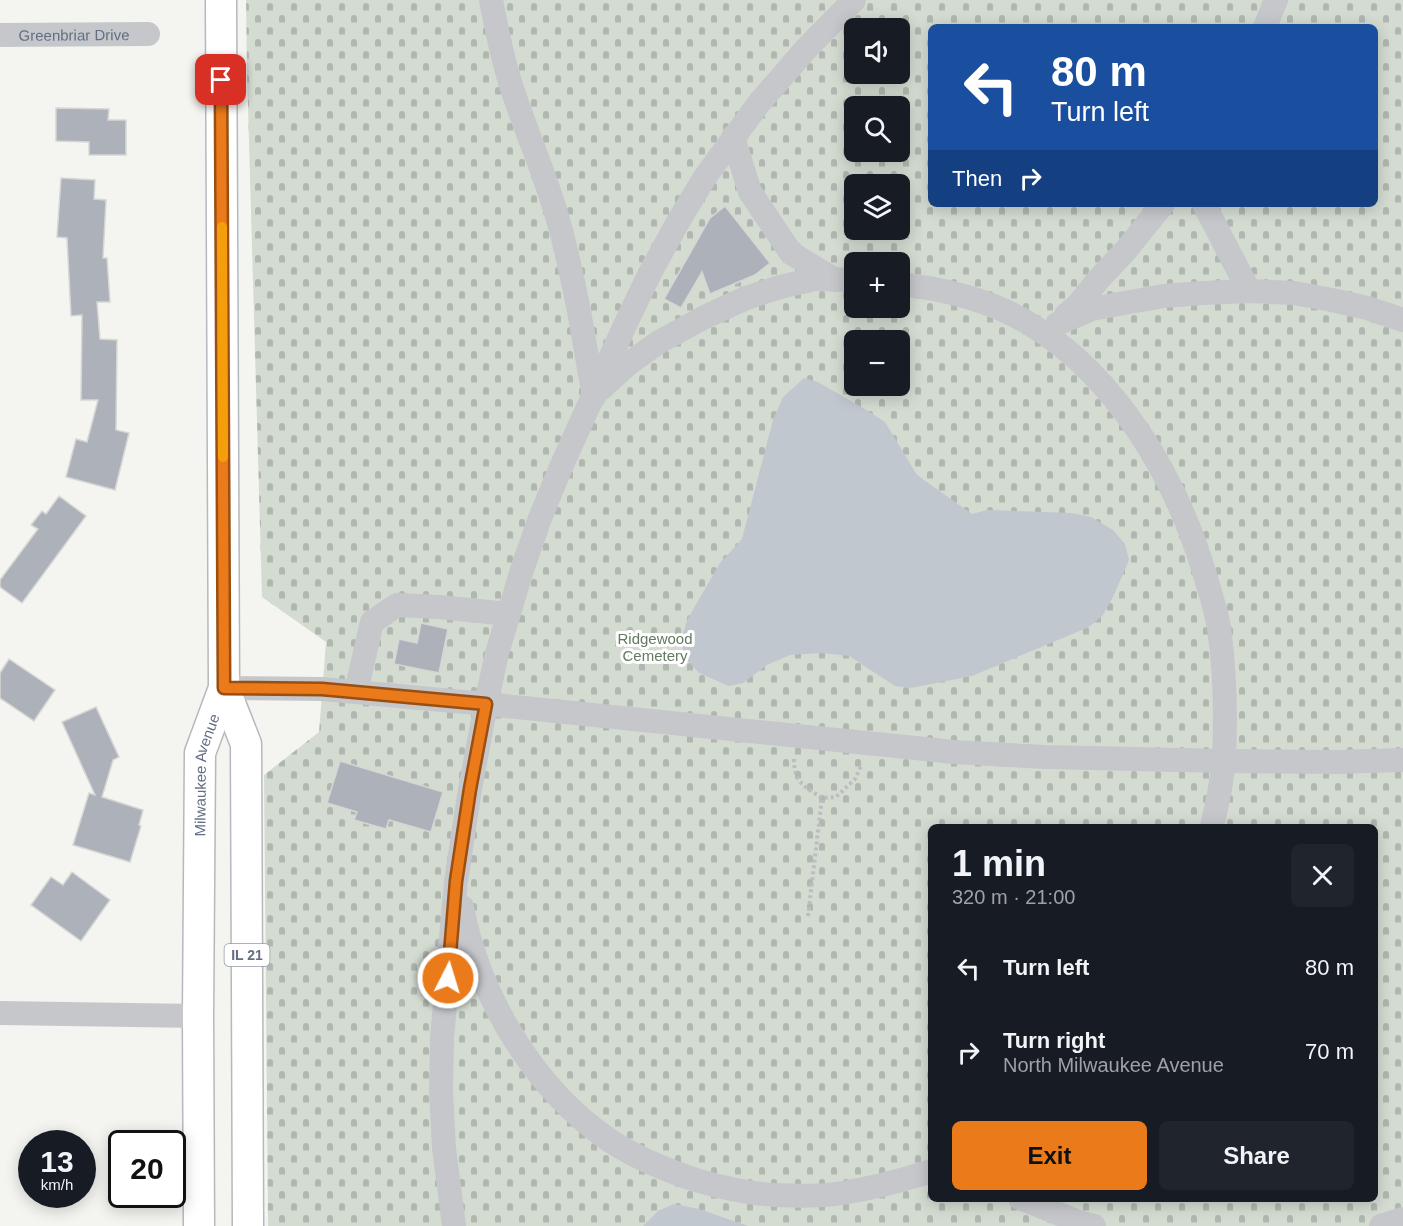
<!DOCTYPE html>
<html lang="en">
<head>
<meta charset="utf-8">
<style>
  body { margin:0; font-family:Arial,sans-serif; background:#20242c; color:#f1f3f6; height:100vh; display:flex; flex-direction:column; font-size:22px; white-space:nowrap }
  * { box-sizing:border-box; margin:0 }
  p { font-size:20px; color:#9ea1a6 }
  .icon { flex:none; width:33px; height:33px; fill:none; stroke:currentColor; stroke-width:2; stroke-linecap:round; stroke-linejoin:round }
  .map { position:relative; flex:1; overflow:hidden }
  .details { position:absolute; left:928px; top:824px; width:450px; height:378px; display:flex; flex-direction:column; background:#171b24; border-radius:9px; box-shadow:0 3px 15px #0003 }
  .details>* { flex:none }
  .top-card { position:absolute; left:928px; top:24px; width:450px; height:183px; border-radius:9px; box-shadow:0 3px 15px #0003; background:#1a4fa0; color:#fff; overflow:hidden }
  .fabs { position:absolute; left:844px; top:18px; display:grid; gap:12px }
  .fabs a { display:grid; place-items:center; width:66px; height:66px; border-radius:9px; background:#171b24; box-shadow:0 3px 15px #0003; font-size:30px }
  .speed { position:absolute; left:18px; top:1130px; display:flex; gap:12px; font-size:30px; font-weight:700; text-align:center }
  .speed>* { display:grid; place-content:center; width:78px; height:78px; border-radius:50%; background:#171b24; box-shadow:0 3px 15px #0003; line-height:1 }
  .speed small { font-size:15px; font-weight:400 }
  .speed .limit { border:3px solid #111; border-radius:9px; background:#fff; color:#111 }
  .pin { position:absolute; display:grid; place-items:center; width:51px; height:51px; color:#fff; margin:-26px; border-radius:12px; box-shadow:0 3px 9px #0006 }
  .me { position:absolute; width:66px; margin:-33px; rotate:5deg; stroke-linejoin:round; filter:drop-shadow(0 0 4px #0008) }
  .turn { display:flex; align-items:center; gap:21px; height:126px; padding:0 24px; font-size:27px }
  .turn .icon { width:78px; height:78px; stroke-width:2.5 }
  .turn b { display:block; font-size:42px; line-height:51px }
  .then { display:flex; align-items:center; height:57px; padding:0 24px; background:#0003; gap:12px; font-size:22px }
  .round { display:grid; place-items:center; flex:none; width:63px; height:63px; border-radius:9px; background:#20242c }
  .summary { display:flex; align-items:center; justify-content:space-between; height:102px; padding:0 24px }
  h1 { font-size:36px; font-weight:600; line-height:45px }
  .action { display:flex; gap:12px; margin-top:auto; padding:12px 24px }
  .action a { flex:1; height:69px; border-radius:9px; background:#eb7a1b; color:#111; font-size:24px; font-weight:600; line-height:69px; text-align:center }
  .action a+a { background:#20242c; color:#f1f3f6 }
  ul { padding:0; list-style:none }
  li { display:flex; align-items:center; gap:18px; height:84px; padding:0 24px }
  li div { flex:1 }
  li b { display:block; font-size:22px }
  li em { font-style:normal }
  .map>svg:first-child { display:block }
  .cemetery { fill:url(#cemetery-stones); fill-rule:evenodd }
  .water { fill:#c0c7cf }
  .building { fill:#adb2ba; stroke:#d6d6d4; stroke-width:1.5 }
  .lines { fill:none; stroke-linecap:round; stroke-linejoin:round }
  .major-casing { stroke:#b5b8bd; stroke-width:33 }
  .path { stroke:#bcbdc0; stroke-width:4; stroke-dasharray:3 3; stroke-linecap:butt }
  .minor { stroke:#c5c7cb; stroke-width:24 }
  .major { stroke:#fff; stroke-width:30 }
  .route-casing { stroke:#994f12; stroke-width:15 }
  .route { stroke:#eb7a1b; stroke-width:10 }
  .slow { stroke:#f59e0b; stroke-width:10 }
  .labels { text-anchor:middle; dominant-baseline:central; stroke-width:6; stroke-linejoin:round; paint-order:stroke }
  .shield { fill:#fff; stroke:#929aa8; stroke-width:1.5 }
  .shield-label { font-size:14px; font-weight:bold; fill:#636e83 }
  .street-label { font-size:15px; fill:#636e83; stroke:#fff }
  .park-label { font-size:15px; fill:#627a62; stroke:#fff }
</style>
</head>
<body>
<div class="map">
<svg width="1403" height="1226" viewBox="0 0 1403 1226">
  <defs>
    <pattern id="cemetery-stones" width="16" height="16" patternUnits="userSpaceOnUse" patternTransform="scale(1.5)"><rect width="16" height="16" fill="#d4dcd2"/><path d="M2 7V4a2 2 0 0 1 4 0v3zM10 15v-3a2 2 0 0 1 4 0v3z" fill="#b0b7b0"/></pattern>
  </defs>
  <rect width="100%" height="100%" fill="#f4f5f1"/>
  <path class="cemetery" d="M 246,0 L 1403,0 L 1403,1226 L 268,1226 L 264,775 L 319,732 L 326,642 L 262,597 L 247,72 ZM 932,27 L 1376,27 L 1376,204 L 932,204 ZM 855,28 L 900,28 L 900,74 L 855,74 ZM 855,106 L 900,106 L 900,152 L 855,152 ZM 855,184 L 900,184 L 900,230 L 855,230 ZM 855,262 L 900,262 L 900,308 L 855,308 ZM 855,340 L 900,340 L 900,386 L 855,386 ZM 932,826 L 1376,826 L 1376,1198 L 932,1198 Z"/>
  <g class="water">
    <polygon points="804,378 818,382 868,411 885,422 917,475 972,514 987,510 1071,513 1091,517 1113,530 1125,544 1129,560 1114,595 1103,615 1089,627 972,676 911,688 895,686 849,656 821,653 790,655 767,665 743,683 729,686 699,673 687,660 681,642 687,620 720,563 742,539 773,420 783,397"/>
    <polygon points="674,1204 699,1209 748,1226 643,1226 658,1211"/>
  </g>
  <g class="building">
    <polygon points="56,108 109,109 108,120 126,120 126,155 89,155 89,142 56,141"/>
    <polygon points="61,178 95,180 94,199 106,200 103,258 107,258 110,302 97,302 100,339 117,340 116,430 129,433 115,490 66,477 76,439 87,442 98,400 81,400 82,315 71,316 67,238 57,237"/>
    <polygon points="725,206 770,263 755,275 710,294 702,272 681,308 664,299 710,218"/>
    <polygon points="59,496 86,516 22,603 0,587 0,580 38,529 31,525 42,511 46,514"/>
    <polygon points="421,623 448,629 439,673 394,664 399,639 417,643"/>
    <polygon points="9,659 55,690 34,721 0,698 0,673"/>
    <polygon points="96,707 119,757 113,760 102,797 143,810 139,825 141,826 130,862 73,845 89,793 95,795 62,722"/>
    <polygon points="340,761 443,792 431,832 389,820 386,829 354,820 357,812 327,803"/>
    <polygon points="72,872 110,900 81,941 31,905 51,877 63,885"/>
  </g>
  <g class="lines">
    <g class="major-casing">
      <g id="major">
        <polyline points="224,688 246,744 248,1226"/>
        <path id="s2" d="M 199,1226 L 198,1016 L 200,753 L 224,688 L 221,0"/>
      </g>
    </g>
    <g class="path">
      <path d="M 794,759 C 794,783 804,786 822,798 L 836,797 L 855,779 L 861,766"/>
      <polyline points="808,916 822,798"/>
    </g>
    <g class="minor">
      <path d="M 491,0 C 498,36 505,71 518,106 C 532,146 549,185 560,227 C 568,255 573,283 579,311 C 584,340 589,368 594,397"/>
      <polyline points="1265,27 1276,0"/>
      <path id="s1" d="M 0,35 L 148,34"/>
      <polyline points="733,137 750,192 791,253 835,280"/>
      <polyline points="1204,204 1249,291"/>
      <path d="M 900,284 C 945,289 994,301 1033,326 C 1119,379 1177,480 1205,575 C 1210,592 1216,610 1219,628 C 1225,671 1226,716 1224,759 C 1222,782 1217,805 1212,826"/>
      <polyline points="1066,315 1078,305 1097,281 1126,250 1163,204"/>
      <polyline points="1057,324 1092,309 1124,303 1164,296 1202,293 1249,291 1294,293 1332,300 1367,308 1403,320"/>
      <polyline points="602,388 628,364 659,342 705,317 746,298 780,287 815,279 855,280"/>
      <polyline points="224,688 322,689 486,704 954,752 1045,757 1224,761 1337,762 1403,760"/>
      <polyline points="356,692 372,622 397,605 439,607 508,614"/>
      <path d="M 462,907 C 479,996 533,1088 609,1140 C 636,1158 668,1171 699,1181 C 724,1188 750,1194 775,1195 C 795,1196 824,1196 843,1193 C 873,1188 903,1180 932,1171"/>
      <polyline points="0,1013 198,1016"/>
      <polyline points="1020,1198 1079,1222 1094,1226"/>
      <polyline points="454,1226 444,1148 441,1091 442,1038 456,881 470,789 486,704 497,653 522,570 540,518 561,467 625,325 650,273 678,222 705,177 759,103 806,49 854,0"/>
      <polyline points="1381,1226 1403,1219"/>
    </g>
    <use href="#major" class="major"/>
  </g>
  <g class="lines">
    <g class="route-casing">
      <polyline id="route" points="221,80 224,688 322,689 486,704 470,789 456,881 448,978"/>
    </g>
    <use href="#route" class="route"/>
    <polyline class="slow" points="222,227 223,457"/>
  </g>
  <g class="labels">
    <rect class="shield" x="224.5" y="944" width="45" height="22" rx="4.5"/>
    <g class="shield-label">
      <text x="247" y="955">IL 21</text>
    </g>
    <g class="street-label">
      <text stroke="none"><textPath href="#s1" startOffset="74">Greenbriar Drive</textPath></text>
      <text stroke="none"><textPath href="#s2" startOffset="452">Milwaukee Avenue</textPath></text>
    </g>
    <g class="park-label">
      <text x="655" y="638">Ridgewood<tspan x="655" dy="17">Cemetery</tspan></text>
    </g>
  </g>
</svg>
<div class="fabs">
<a><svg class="icon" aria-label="sound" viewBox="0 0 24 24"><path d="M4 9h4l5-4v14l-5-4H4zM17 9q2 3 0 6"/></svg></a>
<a><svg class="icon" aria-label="search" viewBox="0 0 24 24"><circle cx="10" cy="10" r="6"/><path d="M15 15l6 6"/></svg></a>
<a><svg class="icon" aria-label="layers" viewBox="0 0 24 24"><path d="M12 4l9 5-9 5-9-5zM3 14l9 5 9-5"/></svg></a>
<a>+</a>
<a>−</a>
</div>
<div class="speed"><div>13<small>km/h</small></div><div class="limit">20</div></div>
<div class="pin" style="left:221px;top:80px;background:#d93025"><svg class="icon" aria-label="arrive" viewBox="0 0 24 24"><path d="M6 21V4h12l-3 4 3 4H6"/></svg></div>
<svg class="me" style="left:448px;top:978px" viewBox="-20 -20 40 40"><circle r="17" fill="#eb7a1b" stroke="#fff" stroke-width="3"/><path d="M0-11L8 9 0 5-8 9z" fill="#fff"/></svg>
<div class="top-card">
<div class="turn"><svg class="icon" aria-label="left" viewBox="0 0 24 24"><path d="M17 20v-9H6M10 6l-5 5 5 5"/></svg><div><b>80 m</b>Turn left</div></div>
<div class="then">Then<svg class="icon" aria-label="right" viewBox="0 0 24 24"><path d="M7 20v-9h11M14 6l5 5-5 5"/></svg></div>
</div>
<section class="details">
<div class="summary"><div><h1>1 min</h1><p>320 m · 21:00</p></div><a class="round"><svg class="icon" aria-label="close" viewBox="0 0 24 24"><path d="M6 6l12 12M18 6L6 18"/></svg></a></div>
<ul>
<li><svg class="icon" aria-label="left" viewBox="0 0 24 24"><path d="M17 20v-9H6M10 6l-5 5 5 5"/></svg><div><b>Turn left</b></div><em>80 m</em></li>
<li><svg class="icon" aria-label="right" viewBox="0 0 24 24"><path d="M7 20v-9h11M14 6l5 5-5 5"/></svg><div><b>Turn right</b><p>North Milwaukee Avenue</p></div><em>70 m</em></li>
</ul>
<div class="action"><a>Exit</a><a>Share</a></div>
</section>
</div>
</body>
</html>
